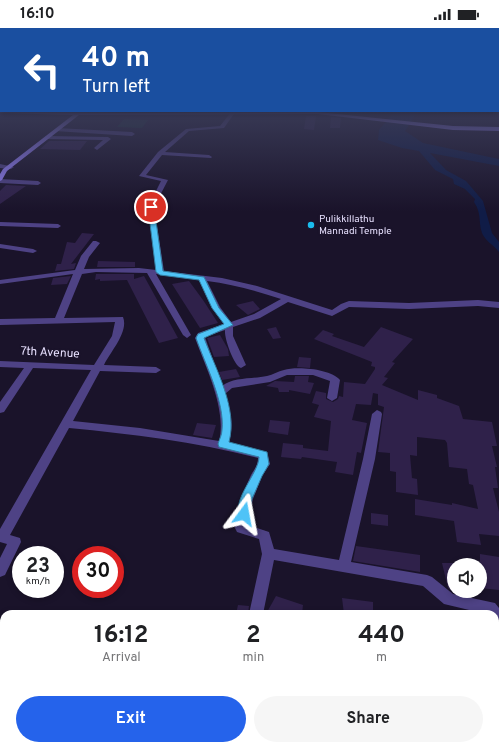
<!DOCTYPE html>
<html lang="en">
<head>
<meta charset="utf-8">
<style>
  body { margin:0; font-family:Overpass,sans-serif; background:#f6f6f6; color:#202124; height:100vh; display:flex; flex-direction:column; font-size:15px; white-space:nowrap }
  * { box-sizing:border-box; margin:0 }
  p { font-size:13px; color:#757577 }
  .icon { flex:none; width:22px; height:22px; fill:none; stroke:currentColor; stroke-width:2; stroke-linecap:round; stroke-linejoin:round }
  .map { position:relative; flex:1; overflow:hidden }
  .sheet { position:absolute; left:0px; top:582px; width:499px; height:140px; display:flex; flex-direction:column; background:#fff; border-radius:12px 12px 0 0; box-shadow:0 2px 6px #0003 }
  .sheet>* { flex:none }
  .hud { position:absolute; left:0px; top:0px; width:499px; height:84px; box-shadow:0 2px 6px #0003; background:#1a4fa0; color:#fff; overflow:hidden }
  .controls { position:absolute; left:447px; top:530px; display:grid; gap:8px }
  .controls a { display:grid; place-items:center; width:40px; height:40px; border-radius:50%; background:#fff; box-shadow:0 2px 6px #0003; font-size:20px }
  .speed { position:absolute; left:12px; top:518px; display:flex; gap:8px; font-size:20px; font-weight:700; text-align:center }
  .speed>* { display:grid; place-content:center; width:52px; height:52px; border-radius:50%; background:#fff; box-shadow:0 2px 6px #0003; line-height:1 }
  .speed small { font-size:10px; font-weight:400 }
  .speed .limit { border:6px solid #d22; background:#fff; color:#111 }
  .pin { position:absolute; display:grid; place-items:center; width:34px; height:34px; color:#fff; margin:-17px; border:2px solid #fff; border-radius:50%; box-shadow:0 1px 4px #0007 }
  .me { position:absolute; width:44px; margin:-22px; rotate:13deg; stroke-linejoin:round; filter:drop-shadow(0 0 3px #0008) }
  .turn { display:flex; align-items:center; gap:14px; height:84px; padding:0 16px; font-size:18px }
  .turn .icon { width:52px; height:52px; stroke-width:2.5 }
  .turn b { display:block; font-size:28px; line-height:34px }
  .eta { display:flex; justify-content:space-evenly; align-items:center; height:68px; text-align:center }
  .eta b { font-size:24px; font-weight:700; line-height:28px }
  .primary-button { display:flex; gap:8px; margin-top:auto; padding:8px 16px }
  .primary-button a { flex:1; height:46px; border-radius:24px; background:#2563eb; color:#fff; font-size:16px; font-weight:700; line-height:46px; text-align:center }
  .primary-button a+a { background:#f6f6f6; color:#202124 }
  .status { display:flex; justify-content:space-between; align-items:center; height:28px; padding:0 20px; background:#fff; direction:ltr }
  .status svg { height:11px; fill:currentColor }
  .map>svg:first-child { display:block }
  .green { fill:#173134 }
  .water { fill:#101c47 }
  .building { fill:#2f214a }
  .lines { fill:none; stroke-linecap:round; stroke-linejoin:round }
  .street { fill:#4e4285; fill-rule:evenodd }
  .secondary { fill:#917df5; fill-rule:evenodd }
  .route { fill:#4fc3f7; stroke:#337fa1 }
  .poi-dot { fill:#1abced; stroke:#1a132a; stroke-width:1.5 }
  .labels { text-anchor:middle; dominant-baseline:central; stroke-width:4; stroke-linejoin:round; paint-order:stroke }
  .far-poi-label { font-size:10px; fill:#e6dffd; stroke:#1a132a; text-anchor:start }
  .street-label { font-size:12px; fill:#e6dffd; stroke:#1a132a }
</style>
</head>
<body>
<div class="status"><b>16:10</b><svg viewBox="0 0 49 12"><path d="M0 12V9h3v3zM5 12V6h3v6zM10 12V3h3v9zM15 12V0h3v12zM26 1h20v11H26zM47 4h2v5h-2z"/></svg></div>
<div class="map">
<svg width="499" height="722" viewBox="0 0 499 722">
  <rect width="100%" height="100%" fill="#1a132a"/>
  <polygon class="green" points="124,91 148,92 142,100 117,99"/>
  <path class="water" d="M 395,83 L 418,83 L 405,103 L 423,115 L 499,131 L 499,138 L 430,125 L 446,142 L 466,153 L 483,173 L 492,205 L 499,214 L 499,224 C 494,217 485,213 482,205 C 478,193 482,186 474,174 L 475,171 L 465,161 L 454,156 L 453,151 L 435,142 L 419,123 L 402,120 L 378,112 L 379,102 Z"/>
  <g class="building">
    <polygon points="306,88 316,88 314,102 304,101"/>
    <polygon points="331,89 341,90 340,100 330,100"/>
    <polygon points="49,113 87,113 80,122 40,121"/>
    <polygon points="6,157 26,158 0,176 0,163"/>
    <polygon points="82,205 94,206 71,236 76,235 74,241 55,243 57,236 61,236 67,214 75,215"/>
    <polygon points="98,233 135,234 135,239 97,239"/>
    <polygon points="96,246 134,246 134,251 144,248 178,310 159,315 127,252 100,253 100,251 95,252"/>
    <polygon points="71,248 67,256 51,257 53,250"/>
    <polygon points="189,253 203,272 218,295 200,300 172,256"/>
    <polygon points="253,273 260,281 248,287 236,277"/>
    <polygon points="276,299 281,310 273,311 267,301"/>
    <polygon points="381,299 413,311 392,334 395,335 384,349 388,350 382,357 418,372 418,362 437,367 437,370 459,378 463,391 492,394 497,418 492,418 497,439 495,439 498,460 493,460 499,484 499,508 479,506 481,517 457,514 454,493 415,487 415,471 452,477 452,475 478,481 473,457 469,456 467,441 449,439 447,415 445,412 417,409 417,428 410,427 412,450 417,451 418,467 396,464 396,444 390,443 390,425 378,424 384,379 378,377 378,366 373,365 371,377 356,376 352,392 367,395 361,425 357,424 353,447 335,444 337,434 302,429 301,431 281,429 283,415 303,417 303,420 328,423 331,393 314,389 319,377 312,375 316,363 326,365 326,371 333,374 338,371 339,368 343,369 344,354 365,356 375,341 375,339 371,338 372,334 314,311 323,302 334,306 332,308 364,319"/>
    <polygon points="220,307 228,321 229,328 214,329 207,310"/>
    <polygon points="299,329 311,330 310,340 297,339"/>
    <polygon points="236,341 240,349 222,352 219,344"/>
    <polygon points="295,348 309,348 308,354 314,355 310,366 289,362 289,364 279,364 278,360 266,358 275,353 294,354"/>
    <polygon points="270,392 290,394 288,407 268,404"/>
    <polygon points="197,395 216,397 212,410 193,407"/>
    <polygon points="371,485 388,487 388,498 371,496"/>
    <polygon points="356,518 420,527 420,544 353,533"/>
    <polygon points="480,526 499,529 499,562 480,560"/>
    <polygon points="442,535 454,535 454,565 448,560"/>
    <polygon points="276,568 303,577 302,586 266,586"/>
    <polygon points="342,570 373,574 373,586 344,586"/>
    <polygon points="238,577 249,578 248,586 236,586"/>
  </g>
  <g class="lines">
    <g class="street">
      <path d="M 232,83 L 236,83 L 224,100 L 189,103 L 165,124 L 209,127 L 212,129 L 211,130 L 162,127 L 146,147 L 168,152 L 154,179 L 164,243 L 222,250 L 257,258 L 332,282 L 341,276 L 349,273 L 409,275 L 478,272 L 499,274 L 499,280 L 478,278 L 409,281 L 349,279 L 332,288 L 288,274 L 260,290 L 233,299 L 233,308 L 246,337 L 241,340 C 234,338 224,310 225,302 L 205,309 L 222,358 C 233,349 253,351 267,348 C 273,347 278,343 284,342 C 297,338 331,341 340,352 L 337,370 L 332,373 L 327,370 L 330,353 L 313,347 L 287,347 L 270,354 L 232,360 L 225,366 C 231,384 234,395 229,415 L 267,424 L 270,436 L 262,448 L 253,471 L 248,497 L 269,504 L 274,521 L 339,532 L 363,431 L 372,386 L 377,382 L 381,384 L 382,386 L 375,431 L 351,534 L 427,547 L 432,549 L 453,566 L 495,575 L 499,580 L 499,591 L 495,593 L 495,586 L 486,586 L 444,576 L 423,558 L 274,532 L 263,586 L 249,586 L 262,526 L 259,511 L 237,504 L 235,500 C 239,481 243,464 251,447 C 255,440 258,437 258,430 C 196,414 132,406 69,400 L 10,507 L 20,510 L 21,514 L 5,547 L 0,549 L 0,530 L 7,516 L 0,514 L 0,501 L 91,342 L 33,340 L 4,384 L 0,385 L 0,374 L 24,340 L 0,339 L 0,333 L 94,337 L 112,308 L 115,294 L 0,297 L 0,291 L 55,290 L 73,246 L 0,256 L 0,252 L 75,242 L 81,228 L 93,213 L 96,213 L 100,215 L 89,229 L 84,241 L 139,240 L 156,242 L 148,179 L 161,153 L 139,148 L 158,124 L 186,101 L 220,98 ZM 96,244 L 147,245 L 183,307 L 187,310 L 191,307 L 156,246 L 199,252 L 212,280 L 224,296 L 198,305 L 195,310 C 206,340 227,382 219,413 L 140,400 L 73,393 L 100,343 L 156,345 L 161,342 L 156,339 L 104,337 C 110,324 129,304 123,289 L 64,290 L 82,246 ZM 207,253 C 232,256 256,263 281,271 L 254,286 L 231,294 L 220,279 Z"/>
      <polygon points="57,100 132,104 135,106 132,108 55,103"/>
      <polygon points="47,108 108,109 111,111 97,122 94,120 103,112 45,111 45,109"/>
      <polygon points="0,136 14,139 11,141 0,140"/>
      <polygon points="0,151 38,153 41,155 38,157 0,155"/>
      <polygon points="0,194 58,196 61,198 58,200 0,198"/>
      <polygon points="0,216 33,221 37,223 33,225 0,220"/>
      <polygon points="218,718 234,718 233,722 217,722"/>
    </g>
    <polygon class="secondary" points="0,83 126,85 318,84 453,98 499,99 499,103 453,102 318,86 79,87 7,143 2,152 0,153 0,146 3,141 73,87 0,85"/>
  </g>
  <linearGradient id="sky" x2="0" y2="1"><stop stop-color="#0e0a17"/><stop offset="0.45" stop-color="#383955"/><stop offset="1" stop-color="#383955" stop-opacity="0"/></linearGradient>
  <rect width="499" height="183" fill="url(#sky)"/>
  <path class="route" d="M 151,177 L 154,179 L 163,243 L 204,249 L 219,280 L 233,297 L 204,310 C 216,342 238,380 229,414 L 267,424 L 269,436 L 262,448 L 252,471 L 248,489 L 240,489 C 231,472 259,445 259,429 L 219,419 L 218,416 C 219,412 222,407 222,402 C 225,374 205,336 196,310 L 198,306 L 224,296 L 212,280 L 199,252 L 160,247 L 156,244 L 148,179 Z"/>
  <circle class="poi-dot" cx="311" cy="197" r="4"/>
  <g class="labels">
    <g class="far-poi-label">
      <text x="319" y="191">Pulikkillathu<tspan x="319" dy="12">Mannadi Temple</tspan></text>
    </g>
    <g class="street-label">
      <text transform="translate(50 325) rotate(3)">7th Avenue</text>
    </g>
  </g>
</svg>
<div class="controls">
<a><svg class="icon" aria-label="sound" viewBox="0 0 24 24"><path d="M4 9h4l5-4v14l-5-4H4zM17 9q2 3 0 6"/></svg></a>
</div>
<div class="speed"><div>23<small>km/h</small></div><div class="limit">30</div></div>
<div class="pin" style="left:151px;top:179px;background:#d93025"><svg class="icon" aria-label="arrive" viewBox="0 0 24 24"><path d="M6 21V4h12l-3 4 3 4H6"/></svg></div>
<svg class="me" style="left:244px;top:486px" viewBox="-20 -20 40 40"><path d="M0-17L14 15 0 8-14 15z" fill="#4fc3f7" stroke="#fff" stroke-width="4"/></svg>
<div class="hud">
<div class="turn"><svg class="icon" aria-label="left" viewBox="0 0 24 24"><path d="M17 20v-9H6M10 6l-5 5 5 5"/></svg><div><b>40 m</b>Turn left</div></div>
</div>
<section class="sheet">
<div class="eta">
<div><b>16:12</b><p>Arrival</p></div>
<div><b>2</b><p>min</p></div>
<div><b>440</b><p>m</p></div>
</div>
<div class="primary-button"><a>Exit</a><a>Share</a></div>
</section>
</div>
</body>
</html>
